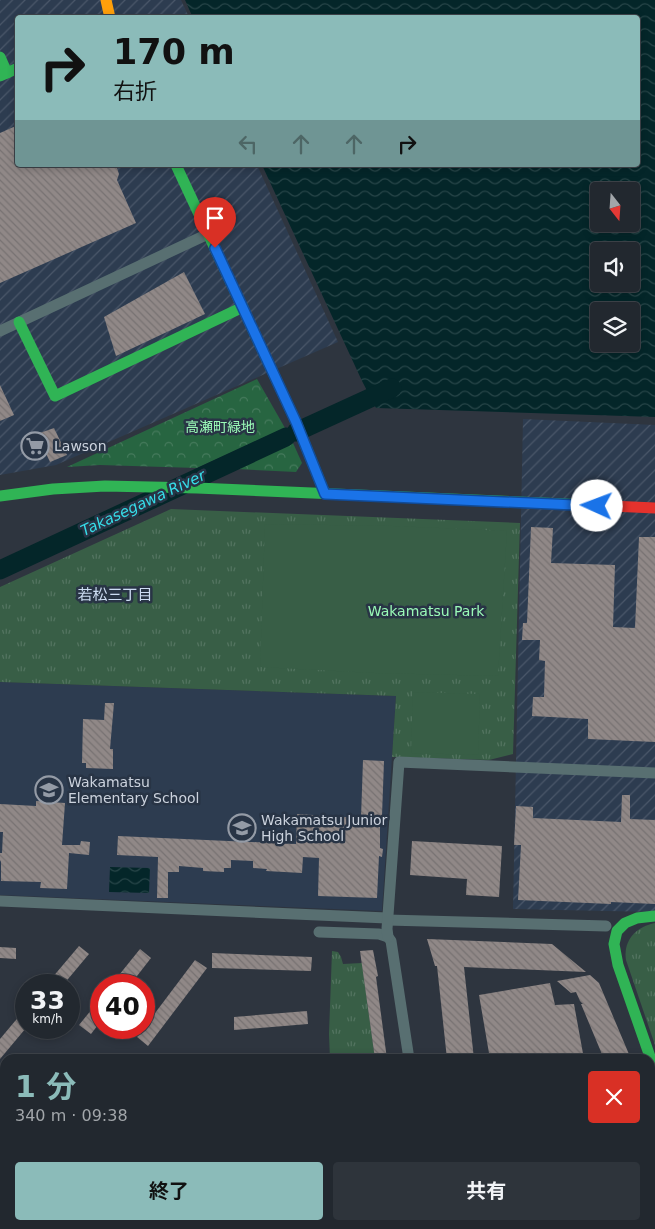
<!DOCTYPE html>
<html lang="ja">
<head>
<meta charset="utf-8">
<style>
  body { margin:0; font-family:"DejaVu Sans","Noto Sans JP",sans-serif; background:#2e343b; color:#f1f3f6; height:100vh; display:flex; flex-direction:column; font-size:19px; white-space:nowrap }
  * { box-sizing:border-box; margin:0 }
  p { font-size:16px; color:#a2a6aa }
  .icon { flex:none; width:28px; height:28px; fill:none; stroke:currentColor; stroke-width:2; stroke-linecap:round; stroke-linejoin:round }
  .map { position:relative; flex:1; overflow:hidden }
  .side { position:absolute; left:0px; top:1054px; width:655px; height:176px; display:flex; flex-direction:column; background:#22282f; border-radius:15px 15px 0 0; box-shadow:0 2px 8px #0003,0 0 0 1px #3f444b }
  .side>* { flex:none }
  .hud { position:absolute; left:15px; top:15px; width:625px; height:152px; border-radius:5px; box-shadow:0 2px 8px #0003,0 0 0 1px #3f444b; background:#8bbbb9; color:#111; overflow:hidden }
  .needle { width:32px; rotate:163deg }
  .tools { position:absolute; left:590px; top:182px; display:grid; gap:10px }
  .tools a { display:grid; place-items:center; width:50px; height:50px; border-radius:5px; background:#22282f; box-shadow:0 2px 8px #0003,0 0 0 1px #3f444b; font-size:25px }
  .speed { position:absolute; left:15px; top:974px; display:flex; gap:10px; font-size:25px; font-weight:700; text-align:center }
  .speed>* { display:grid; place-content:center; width:65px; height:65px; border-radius:50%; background:#22282f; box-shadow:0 2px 8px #0003,0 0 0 1px #3f444b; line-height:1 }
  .speed small { font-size:12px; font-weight:400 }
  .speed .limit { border:8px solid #d22; background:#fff; color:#111 }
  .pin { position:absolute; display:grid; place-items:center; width:42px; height:42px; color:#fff; margin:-51px -21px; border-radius:50% 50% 50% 0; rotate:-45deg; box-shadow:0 0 5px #0007 }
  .pin .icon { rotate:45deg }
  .me { position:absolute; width:55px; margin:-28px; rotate:272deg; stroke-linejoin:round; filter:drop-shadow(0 0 4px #0008) }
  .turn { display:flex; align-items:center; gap:18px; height:105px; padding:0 15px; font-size:22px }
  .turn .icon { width:65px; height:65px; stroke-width:2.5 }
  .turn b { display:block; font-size:35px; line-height:42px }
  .lanes { display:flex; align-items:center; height:48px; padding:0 15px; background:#0003; justify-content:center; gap:25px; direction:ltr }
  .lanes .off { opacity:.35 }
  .round { display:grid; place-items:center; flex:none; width:52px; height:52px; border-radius:5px; background:#2e343b }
  .overview { display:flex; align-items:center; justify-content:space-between; height:85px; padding:0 15px }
  h1 { font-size:30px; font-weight:700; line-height:38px; color:#8bbbb9 }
  .primary-button { display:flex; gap:10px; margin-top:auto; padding:10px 15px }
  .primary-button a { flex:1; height:58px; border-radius:5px; background:#8bbbb9; color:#111; font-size:20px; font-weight:700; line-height:58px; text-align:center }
  .primary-button a+a { background:#2e343b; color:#f1f3f6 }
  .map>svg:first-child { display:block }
  .built { fill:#2d3c50 }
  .industrial { fill:url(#industrial-furrows) }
  .grass { fill:url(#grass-tufts) }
  .forest { fill:url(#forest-crowns) }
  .garden { fill:#385e46 }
  .water { fill:url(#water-waves); fill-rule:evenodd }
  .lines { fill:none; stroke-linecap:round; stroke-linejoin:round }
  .river { stroke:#042629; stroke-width:19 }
  .building { fill:url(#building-back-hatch) }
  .street { stroke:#586f71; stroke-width:11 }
  .fast { stroke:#30b455; stroke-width:11 }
  .slow { stroke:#ff9f0a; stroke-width:11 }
  .jam { stroke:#e5322d; stroke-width:11 }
  .route-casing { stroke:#114b97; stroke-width:12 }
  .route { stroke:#1a73e8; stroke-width:9 }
  .labels { text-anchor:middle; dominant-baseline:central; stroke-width:5; stroke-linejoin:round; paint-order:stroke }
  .park-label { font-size:14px; fill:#9afab7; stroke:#283445 }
  .poi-label { font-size:14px; fill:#cbd2dd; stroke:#283445; text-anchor:start }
  .water-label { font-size:15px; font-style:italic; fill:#36dde9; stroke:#283445 }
  .neighbourhood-label { font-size:15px; fill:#cdddf3; stroke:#283445 }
</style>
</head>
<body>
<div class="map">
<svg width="655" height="1229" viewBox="0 0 655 1229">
  <defs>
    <pattern id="industrial-furrows" width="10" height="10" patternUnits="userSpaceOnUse" patternTransform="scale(1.25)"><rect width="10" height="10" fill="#2d3c50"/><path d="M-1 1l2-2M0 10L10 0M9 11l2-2" fill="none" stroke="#4a5769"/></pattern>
    <pattern id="grass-tufts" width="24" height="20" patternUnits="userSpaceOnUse" patternTransform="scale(1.25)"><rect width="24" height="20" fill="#385e46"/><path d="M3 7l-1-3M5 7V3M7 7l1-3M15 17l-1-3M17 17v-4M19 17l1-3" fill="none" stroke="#537460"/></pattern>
    <pattern id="forest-crowns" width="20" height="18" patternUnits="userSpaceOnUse" patternTransform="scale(1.25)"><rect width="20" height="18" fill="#276541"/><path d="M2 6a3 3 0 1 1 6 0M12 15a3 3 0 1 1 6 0" fill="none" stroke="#457a5c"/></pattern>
    <pattern id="water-waves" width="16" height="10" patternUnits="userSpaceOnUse" patternTransform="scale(1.25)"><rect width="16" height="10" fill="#042629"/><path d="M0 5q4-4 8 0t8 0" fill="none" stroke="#274548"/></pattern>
    <pattern id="building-back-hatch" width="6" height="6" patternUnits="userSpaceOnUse" patternTransform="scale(1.25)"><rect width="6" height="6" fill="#908887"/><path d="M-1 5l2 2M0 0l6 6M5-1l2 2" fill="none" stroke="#777272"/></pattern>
  </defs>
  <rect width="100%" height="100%" fill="#2e353f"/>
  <polygon class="built" points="0,682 396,696 382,911 0,895"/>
  <g class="industrial">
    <polygon points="0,0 181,0 189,17 18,18 18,165 257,165 338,342 56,465 0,475"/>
    <polygon points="523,419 655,425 655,912 513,909"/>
  </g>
  <g class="grass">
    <polygon points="171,509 520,523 513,754 489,760 392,757 396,696 0,682 0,587"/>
    <path d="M 655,923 L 655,1045 L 626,960 C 623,940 636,927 655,923 Z"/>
    <polygon points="332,951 338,952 341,957 343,964 362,963 375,1059 330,1059 329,1034"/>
  </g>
  <g class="forest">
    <polygon points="257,379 285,428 197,468 100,465 67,467"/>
    <polygon points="293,443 302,463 296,472 236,469"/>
  </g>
  <g class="garden">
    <polygon points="265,524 393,526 507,531 498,676 374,673 260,667"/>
    <polygon points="413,692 480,694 478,755 411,753"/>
  </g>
  <g class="water">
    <path d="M 185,0 L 655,0 L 655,417 L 376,408 L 362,381 L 262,165 L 638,165 L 638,18 L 193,18 ZM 599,191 L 631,191 L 631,224 L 599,224 ZM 599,251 L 631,251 L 631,284 L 599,284 ZM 599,311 L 631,311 L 631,344 L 599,344 Z"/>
    <polygon points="110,867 150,868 149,893 109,892"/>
  </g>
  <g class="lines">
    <g class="river">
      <polyline points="296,432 392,388"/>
      <polyline points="0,570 286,437"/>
    </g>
  </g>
  <g class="building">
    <polygon points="18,125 18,165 116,165 119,174 117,180 136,223 0,283 0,133"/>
    <polygon points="184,272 205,314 116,356 104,317"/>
    <polygon points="0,385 14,415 0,421"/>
    <polygon points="54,428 67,455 50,462 37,434"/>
    <polygon points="531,527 553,528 551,563 615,565 613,627 635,628 639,537 655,537 655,742 588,739 588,719 532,716 533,697 544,697 545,661 539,660 540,640 522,640 523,623 527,623"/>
    <polygon points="105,703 114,703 110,749 113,749 113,769 86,768 86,763 82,763 83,719 104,720"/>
    <polygon points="363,760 384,761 382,816 380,816 380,848 383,849 382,857 379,856 377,898 318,896 319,858 303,857 302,873 266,871 267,869 253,868 253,861 231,860 231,868 224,868 224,872 203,871 203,868 179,866 179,872 168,872 168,898 157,898 158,857 117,855 118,836 296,844 297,814 361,818"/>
    <polygon points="622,795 630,795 630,819 655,820 655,904 611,902 611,904 518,900 521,845 514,845 516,806 533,807 533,818 621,822"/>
    <polygon points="36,801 65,803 62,845 80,845 81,841 90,842 89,855 69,853 67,889 40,888 41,882 1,881 1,862 0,860 0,853 2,853 3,832 0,832 0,804 36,806"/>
    <polygon points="412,841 502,846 499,897 466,895 467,879 410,875"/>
    <polygon points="427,939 552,944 586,972 464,967 474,1059 447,1059 437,966 435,966"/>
    <polygon points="79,946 89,954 63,985 46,985"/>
    <polygon points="0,947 16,948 16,959 0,958"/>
    <polygon points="140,949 151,958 130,985 111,985"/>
    <polygon points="373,950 378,976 376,977 387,1059 375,1059 360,951"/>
    <polygon points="212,953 312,957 311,971 212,968"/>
    <polygon points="195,960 207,968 148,1046 137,1037"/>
    <polygon points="590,975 599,983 631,1059 604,1059 581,1004 583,1004 580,1001 576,992 571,993 557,981"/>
    <polygon points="550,983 555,1005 574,1004 584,1059 490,1059 479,995"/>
    <polygon points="101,998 101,1021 91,1034 79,1025"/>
    <polygon points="26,1008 26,1028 0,1059 0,1039"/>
    <polygon points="307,1011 308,1024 234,1030 234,1017"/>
  </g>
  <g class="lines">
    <g class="street">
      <polyline points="0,331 208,234"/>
      <polyline points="0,901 387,918"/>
      <polyline points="387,920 606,926"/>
      <polyline points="319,932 379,934 388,937 391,941 409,1059"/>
      <polyline points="388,937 387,929 399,762 655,773"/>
      <polyline points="438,1225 439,1229"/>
    </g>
    <g class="fast">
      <polyline points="0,57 7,73"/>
      <polyline points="0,76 18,68"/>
      <polyline points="176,165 296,422 325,494"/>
      <polyline points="19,322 55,396 243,307"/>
      <polyline points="0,496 53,489 105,486 197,488 589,505"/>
      <polyline points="655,916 637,918 625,923 617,931 614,944 618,965 655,1071"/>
    </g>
    <polyline class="slow" points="106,0 110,18"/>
    <polyline class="jam" points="589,505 655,508"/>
  </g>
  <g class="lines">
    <g class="route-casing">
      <polyline id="route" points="215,248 296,422 325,494 597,506"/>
    </g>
    <use href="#route" class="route"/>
  </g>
  <defs>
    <g id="supermarket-ring" transform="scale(1.4375)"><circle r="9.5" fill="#283445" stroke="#949ba6" stroke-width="1.5"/><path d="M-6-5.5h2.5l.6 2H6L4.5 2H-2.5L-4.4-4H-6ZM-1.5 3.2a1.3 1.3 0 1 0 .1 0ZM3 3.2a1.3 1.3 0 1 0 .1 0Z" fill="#949ba6"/></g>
    <g id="school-ring" transform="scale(1.4375)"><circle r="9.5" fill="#283445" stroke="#949ba6" stroke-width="1.5"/><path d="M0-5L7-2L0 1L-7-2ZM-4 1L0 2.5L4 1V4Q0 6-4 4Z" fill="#949ba6"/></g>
  </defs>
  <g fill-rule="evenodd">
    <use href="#supermarket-ring" x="35" y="446"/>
    <use href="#school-ring" x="49" y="790"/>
    <use href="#school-ring" x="242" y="828"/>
  </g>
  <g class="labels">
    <g class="park-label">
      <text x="220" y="427">高瀬町緑地</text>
      <text x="426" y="611">Wakamatsu Park</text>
    </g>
    <g class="poi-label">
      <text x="54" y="446">Lawson</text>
      <text x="68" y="782">Wakamatsu<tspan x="68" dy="16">Elementary School</tspan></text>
      <text x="261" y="820">Wakamatsu Junior<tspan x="261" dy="16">High School</tspan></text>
    </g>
    <g class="water-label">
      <text transform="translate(143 503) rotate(-25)">Takasegawa River</text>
    </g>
    <g class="neighbourhood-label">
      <text x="115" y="595">若松三丁目</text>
    </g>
  </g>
</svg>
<div class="tools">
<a><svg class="needle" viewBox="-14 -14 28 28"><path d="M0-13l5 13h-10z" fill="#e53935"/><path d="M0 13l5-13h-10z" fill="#a2a6aa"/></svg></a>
<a><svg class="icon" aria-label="sound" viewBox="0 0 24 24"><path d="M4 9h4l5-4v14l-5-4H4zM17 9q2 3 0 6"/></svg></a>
<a><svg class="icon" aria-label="layers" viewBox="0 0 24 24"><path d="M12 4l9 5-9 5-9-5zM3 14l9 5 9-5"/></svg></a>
</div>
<div class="speed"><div>33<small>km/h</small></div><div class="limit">40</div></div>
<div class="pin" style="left:215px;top:248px;background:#d93025"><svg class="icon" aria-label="arrive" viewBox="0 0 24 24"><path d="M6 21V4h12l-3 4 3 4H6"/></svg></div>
<svg class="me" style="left:597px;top:506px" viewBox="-20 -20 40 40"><circle r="19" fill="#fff"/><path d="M0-13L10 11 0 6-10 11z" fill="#1a73e8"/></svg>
<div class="hud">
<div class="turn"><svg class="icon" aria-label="right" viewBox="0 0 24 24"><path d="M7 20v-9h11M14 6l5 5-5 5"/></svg><div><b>170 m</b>右折</div></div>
<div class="lanes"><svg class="icon off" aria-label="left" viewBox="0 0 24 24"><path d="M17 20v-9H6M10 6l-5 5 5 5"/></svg><svg class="icon off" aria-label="ahead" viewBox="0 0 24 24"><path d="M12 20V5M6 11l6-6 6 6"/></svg><svg class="icon off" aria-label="ahead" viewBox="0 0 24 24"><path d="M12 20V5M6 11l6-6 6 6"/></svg><svg class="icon" aria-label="right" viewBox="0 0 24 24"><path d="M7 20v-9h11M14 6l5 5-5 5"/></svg></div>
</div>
<section class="side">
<div class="overview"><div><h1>1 分</h1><p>340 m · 09:38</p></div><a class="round" style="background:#d93025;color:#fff"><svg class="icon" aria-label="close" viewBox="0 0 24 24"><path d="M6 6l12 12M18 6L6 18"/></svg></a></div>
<div class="primary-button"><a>終了</a><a>共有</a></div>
</section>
</div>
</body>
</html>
